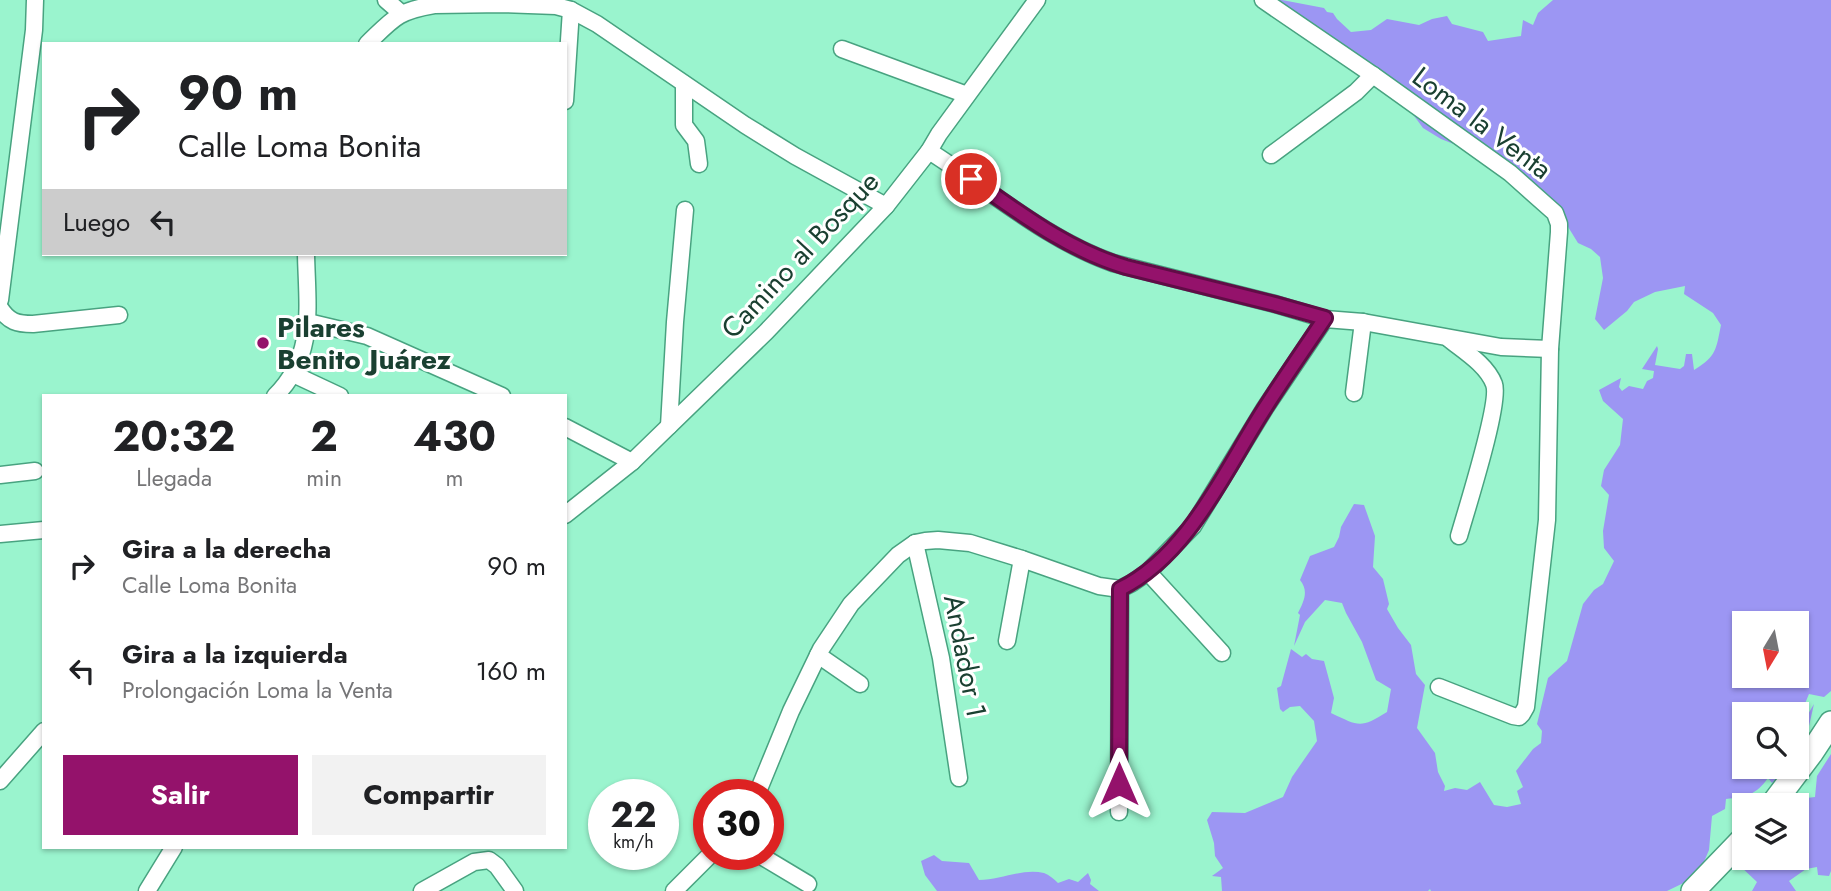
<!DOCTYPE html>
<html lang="es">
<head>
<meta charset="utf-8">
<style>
  body { margin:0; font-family:Jost,sans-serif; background:#f2f2f2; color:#202124; height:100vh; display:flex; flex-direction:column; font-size:26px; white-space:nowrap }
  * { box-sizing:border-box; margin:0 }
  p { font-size:23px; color:#757577 }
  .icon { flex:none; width:38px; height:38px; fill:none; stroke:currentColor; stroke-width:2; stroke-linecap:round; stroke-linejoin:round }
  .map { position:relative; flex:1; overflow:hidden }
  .sheet { position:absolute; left:42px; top:394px; width:525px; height:455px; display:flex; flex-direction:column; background:#fff; border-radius:0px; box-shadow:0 2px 5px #0004 }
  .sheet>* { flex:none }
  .guide { position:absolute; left:42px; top:42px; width:525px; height:214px; border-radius:0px; box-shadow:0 2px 5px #0004; background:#fff; color:#202124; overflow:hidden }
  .needle { width:46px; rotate:190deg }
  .tools { position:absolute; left:1732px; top:611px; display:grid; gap:14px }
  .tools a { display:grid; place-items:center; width:77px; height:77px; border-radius:0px; background:#fff; box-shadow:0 2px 5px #0004; font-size:35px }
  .speed { position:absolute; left:588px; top:779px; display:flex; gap:14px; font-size:35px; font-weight:700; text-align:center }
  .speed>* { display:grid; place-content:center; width:91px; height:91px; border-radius:50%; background:#fff; box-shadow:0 2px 5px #0004; line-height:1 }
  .speed small { font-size:18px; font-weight:400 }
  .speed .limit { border:10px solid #d22; background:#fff; color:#111 }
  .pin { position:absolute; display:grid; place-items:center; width:60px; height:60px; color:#fff; margin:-30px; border:4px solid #fff; border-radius:50%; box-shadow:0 2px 7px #0007 }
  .me { position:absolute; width:77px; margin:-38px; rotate:0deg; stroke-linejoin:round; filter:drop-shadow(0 0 5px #0008) }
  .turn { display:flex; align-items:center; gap:24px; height:147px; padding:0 21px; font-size:32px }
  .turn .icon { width:91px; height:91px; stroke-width:2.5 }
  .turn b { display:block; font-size:49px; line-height:60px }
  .then { display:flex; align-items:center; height:66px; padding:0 21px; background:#0003; gap:14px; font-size:26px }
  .eta { display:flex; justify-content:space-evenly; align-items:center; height:119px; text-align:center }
  .eta b { font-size:42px; font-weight:700; line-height:49px }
  .action { display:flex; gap:14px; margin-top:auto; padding:14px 21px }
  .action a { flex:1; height:80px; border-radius:0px; background:#94126b; color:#fff; font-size:28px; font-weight:700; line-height:80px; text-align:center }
  .action a+a { background:#f2f2f2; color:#202124 }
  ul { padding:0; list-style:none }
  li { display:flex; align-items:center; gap:21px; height:105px; padding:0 21px }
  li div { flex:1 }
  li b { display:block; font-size:26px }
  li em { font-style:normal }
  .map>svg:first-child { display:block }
  .forest { fill:#9c96f3; fill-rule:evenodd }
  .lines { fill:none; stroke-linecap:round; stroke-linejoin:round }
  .street-casing { stroke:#48a380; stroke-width:19 }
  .secondary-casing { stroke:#48a380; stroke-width:26 }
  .street { stroke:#fff; stroke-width:16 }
  .secondary { stroke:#fff; stroke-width:23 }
  .route-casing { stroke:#600c46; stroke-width:18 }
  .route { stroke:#94126b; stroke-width:12 }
  .poi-dot { fill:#94126b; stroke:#fff; stroke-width:2.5 }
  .labels { text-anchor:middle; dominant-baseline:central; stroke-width:6; stroke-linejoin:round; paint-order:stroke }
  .street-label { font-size:28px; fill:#1a4031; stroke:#fff }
  .poi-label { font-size:28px; font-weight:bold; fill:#1a4031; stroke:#fff; text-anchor:start }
</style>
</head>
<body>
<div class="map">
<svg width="1831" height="891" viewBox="0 0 1831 891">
  <rect width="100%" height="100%" fill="#9af4ce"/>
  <g class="forest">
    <path d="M 1257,0 L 1282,0 L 1324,8 L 1327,12 L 1333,13 L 1337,19 L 1351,32 L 1371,30 L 1387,19 L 1419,25 L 1432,19 L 1447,16 L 1452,24 L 1483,32 L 1488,41 L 1521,36 L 1523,20 L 1533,25 L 1538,13 L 1553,0 L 1831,0 L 1831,691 L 1824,697 L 1809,694 L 1801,713 L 1804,721 L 1814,704 L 1809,726 L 1798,737 L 1797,743 L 1797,714 L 1745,714 L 1745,766 L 1791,767 L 1788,778 L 1779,776 L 1772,783 L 1768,778 C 1756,795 1746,797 1726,799 L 1725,809 L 1712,816 L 1709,850 L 1698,876 L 1667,891 L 1431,891 L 1430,889 L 1428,891 L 1222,891 L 1221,877 L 1212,876 L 1223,868 L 1215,856 L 1214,843 L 1207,820 L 1212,812 L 1245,813 L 1283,797 L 1292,777 L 1317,741 L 1314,721 L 1300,706 L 1290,707 L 1283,712 L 1280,709 L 1277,688 L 1281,686 L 1291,649 L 1302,657 L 1306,654 L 1312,659 L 1324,661 L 1334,698 L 1331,713 C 1359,726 1360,729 1387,712 L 1391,689 L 1376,680 L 1362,642 L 1346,613 L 1342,603 L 1325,600 L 1305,622 L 1294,646 L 1300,615 L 1298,613 C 1304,601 1309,591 1300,580 L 1310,556 L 1334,547 L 1339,537 L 1341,527 L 1354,504 L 1364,505 L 1375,536 L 1373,567 L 1383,579 L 1389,604 L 1387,609 L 1398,628 L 1411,645 L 1416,674 L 1425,685 L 1417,728 L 1435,753 L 1438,772 L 1445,786 L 1444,791 L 1455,788 L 1467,790 L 1480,782 L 1494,805 L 1507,807 L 1521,804 L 1517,791 L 1523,787 L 1516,771 L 1533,749 L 1541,743 L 1542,731 L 1537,724 L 1548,678 L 1567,661 L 1583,604 L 1594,590 L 1603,584 L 1614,561 L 1604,548 L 1603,531 L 1609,495 L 1601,486 L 1604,470 L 1620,445 L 1623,419 L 1603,401 L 1599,390 L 1621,378 L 1619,387 L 1622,391 L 1629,386 L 1643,389 L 1647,381 L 1653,378 L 1654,371 L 1642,369 L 1657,346 L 1658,349 L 1655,365 L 1680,369 L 1684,366 L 1686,354 L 1692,354 L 1694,370 C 1717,356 1716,349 1721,325 L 1713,313 L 1684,294 L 1685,286 L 1655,292 L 1634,302 L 1627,311 L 1604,330 L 1595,319 L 1603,278 L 1600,257 L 1591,249 L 1578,243 L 1557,209 L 1484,156 L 1441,139 L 1423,128 L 1409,109 ZM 1745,623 L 1797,623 L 1797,676 L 1745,676 Z"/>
    <polygon points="1831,754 1831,871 1829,876 1818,875 1817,867 1806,869 1789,881 1796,891 1752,891 1757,882 1738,864 1739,854 1745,843 1745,858 1797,858 1797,805 1775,805 1784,783 1793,798 1799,799 1815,797 1817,776"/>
    <path d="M 934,855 L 942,861 L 969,863 L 979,880 C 1001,880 1022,868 1044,873 C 1049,875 1054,879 1058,883 L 1069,879 L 1078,882 L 1088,873 L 1091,880 L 1090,884 L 1099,891 L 937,891 L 925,875 L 921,861 Z"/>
  </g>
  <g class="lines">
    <g class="street-casing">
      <g id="street">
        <polyline points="386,0 401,13"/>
        <polyline points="1263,0 1373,75 1510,173 1555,213 1559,224 1559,232 1550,349 1547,520 1526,707 1522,714 1519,717 1513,716 1439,687"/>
        <path d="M 367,44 C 393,19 397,11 434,5 L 504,4 L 556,6 L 571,10 L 597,24 L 745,125 L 795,156 L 886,206"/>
        <polyline points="842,49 967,95"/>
        <polyline points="684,84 684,125 696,141 699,164"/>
        <polyline points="565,101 571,10"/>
        <path d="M 929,151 C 989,189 1045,239 1113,263 L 1275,304 L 1325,319 L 1363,322 L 1501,347 L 1550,349"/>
        <polyline points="1271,155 1356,92 1373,75"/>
        <polyline points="0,300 34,30 35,0"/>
        <path d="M 0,308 C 9,322 17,324 33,324 L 119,315"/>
        <polyline points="308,322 367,336 502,396"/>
        <path d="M 1449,339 C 1464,351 1487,365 1494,384 C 1501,402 1466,511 1459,536"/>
        <polyline points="293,374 340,396"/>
        <polyline points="1354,393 1363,322"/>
        <path d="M 275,396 C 316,356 307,306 306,254"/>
        <polyline points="669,426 675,322 685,210"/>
        <polyline points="565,427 632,462"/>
        <polyline points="0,475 35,471"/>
        <polyline points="565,515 632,462 766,332 886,206 929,151 939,134 1037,0"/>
        <polyline points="0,534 44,530"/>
        <polyline points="915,543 941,658 959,778"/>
        <polyline points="1148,572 1222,653"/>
        <polyline points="1007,641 1022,559"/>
        <polyline points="818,655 860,684"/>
        <polyline points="0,781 44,731"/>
        <polyline points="757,794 791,711 821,649 851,604 898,555 915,543 925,541 938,540 970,543 1022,559 1099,586 1120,589 1132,583 1148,572 1193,526 1265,408 1325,319"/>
        <polyline points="1119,812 1120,589"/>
        <polyline points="758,854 808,884"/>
        <polyline points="147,891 174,847"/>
        <polyline points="422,891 474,862 489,860 497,866 515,891"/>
        <polyline points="674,891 711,854"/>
      </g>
    </g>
    <g class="secondary-casing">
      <g id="secondary">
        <polyline points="1772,805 1812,752 1831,723"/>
        <polyline points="1693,891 1745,837"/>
      </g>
    </g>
    <use href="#street" class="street"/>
    <use href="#secondary" class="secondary"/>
  </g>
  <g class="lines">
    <g class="route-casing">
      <path id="route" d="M 971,179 C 1020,213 1068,250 1126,267 L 1275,304 L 1325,318 C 1305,348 1284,378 1265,408 C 1225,470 1189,555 1120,589 L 1119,784"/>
    </g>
    <use href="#route" class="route"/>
  </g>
  <circle class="poi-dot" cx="263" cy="343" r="7"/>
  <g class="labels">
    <g class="street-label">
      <text transform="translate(1482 123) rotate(37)">Loma la Venta</text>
      <text transform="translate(800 255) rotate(-47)">Camino al Bosque</text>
      <text transform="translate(965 656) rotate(79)">Andador 1</text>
    </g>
    <g class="poi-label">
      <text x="277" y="327">Pilares<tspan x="277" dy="32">Benito Juárez</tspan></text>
    </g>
  </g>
</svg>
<div class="tools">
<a><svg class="needle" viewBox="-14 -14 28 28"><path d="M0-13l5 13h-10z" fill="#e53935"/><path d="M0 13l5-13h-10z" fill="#757577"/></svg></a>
<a><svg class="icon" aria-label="search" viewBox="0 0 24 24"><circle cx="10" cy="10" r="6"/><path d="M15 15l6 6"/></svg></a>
<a><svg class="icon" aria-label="layers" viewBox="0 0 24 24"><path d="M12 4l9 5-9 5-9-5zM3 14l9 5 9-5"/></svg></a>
</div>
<div class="speed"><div>22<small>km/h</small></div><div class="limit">30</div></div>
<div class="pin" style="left:971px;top:179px;background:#d93025"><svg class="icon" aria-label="arrive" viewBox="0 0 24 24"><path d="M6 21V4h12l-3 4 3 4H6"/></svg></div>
<svg class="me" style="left:1119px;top:784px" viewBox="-20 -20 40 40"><path d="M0-17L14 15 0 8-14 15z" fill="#94126b" stroke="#fff" stroke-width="4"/></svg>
<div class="guide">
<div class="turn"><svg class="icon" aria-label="right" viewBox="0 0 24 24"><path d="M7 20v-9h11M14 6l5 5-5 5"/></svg><div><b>90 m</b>Calle Loma Bonita</div></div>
<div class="then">Luego<svg class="icon" aria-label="left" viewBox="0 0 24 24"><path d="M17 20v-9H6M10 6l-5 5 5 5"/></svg></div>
</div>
<section class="sheet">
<div class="eta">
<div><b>20:32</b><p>Llegada</p></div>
<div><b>2</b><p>min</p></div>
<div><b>430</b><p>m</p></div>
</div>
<ul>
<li><svg class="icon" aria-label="right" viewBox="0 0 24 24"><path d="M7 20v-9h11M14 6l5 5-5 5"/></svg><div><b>Gira a la derecha</b><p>Calle Loma Bonita</p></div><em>90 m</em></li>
<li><svg class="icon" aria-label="left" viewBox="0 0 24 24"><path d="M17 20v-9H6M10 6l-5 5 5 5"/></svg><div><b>Gira a la izquierda</b><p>Prolongación Loma la Venta</p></div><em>160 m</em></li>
</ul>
<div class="action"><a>Salir</a><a>Compartir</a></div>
</section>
</div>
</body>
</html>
